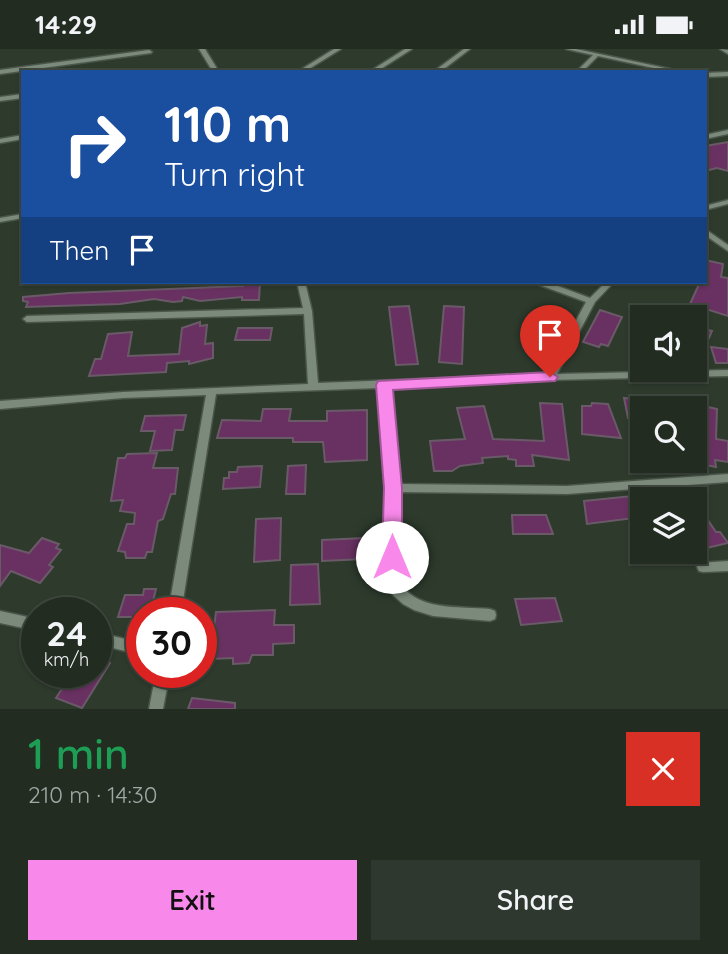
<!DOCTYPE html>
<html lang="en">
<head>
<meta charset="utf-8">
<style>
  body { margin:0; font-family:Quicksand,sans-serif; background:#2e382e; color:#f1f3f6; height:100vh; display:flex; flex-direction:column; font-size:26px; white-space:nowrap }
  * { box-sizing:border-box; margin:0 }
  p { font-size:23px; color:#a2a7a5 }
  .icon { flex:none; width:38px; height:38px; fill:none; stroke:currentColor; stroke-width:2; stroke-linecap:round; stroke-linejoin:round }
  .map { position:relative; height:660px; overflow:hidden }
  .drawer { display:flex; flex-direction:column; background:#222c21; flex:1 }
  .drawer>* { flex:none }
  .banner { position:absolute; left:21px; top:21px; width:686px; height:214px; border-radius:0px; box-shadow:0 2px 5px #0004,0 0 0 2px #3f483f; background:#1a4fa0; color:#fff; overflow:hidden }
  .controls { position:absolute; left:630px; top:256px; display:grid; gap:14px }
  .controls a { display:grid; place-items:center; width:77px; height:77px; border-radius:0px; background:#222c21; box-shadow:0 2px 5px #0004,0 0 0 2px #3f483f; font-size:35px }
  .speed { position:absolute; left:21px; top:548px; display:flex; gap:14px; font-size:35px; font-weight:700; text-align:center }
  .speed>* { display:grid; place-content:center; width:91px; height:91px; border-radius:50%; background:#222c21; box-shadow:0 2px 5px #0004,0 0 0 2px #3f483f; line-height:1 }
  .speed small { font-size:18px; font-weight:400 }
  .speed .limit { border:10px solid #d22; background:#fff; color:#111 }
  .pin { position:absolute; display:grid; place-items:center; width:60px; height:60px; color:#fff; margin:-72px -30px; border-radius:50% 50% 50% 0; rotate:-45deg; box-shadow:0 0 7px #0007 }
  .pin .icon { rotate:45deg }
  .me { position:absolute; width:77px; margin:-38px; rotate:0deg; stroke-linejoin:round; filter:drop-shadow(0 0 5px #0008) }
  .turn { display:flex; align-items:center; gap:24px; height:147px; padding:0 28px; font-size:32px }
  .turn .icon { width:91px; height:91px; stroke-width:2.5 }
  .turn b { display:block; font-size:49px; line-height:60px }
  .then { display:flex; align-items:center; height:66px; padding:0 28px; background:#0003; gap:14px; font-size:26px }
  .round { display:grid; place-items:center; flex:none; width:74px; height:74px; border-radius:0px; background:#2e382e }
  .head { display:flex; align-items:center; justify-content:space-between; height:119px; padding:0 28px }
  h1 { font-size:42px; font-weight:600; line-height:52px; color:#1e9e55 }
  .action { display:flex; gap:14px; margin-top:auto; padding:14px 28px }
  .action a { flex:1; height:80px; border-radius:0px; background:#f888ea; color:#111; font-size:28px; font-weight:600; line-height:80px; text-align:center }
  .action a+a { background:#2e382e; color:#f1f3f6 }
  .status { display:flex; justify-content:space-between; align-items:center; height:49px; padding:0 35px; background:#222c21; direction:ltr }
  .status svg { height:19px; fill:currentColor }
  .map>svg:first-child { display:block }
  .building { fill:#683161; stroke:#6a5a68; stroke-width:2 }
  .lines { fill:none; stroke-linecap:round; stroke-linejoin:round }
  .minor-casing { stroke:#4b564a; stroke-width:3 }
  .minor { fill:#7b8a7a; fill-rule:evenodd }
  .route { fill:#f888ea; stroke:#a15898; stroke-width:2 }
</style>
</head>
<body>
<div class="status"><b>14:29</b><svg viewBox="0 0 49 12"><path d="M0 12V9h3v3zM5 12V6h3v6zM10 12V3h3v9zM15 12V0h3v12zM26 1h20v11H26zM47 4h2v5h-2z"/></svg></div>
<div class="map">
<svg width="728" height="660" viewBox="0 0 728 660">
  <rect width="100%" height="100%" fill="#2d3a2c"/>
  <g class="building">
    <polygon points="728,93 728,122 717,119 705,122 705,97"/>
    <polygon points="705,211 723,215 721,228 728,229 728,267 690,255 700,233 705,233"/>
    <polygon points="244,233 260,233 259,251 242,251 242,248 200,252 183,248 182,252 173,253 154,250 120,255 26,258 28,253 23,252 23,248 69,244 243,237"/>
    <polygon points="409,257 418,315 396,316 389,258"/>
    <polygon points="444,257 464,258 462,315 439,313"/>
    <polygon points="600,261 622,268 608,297 601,295 599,298 583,293"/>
    <polygon points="200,273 200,277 207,276 205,295 213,294 213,309 189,315 189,312 167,314 166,323 89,327 95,310 101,310 108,285 132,283 128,307 179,305 182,279"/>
    <polygon points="238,279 272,279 270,291 235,291"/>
    <polygon points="703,280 712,282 700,310 695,305"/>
    <polygon points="711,298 728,300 728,314 716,314"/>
    <polygon points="624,349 642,351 642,371 628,369"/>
    <polygon points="540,354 562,355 569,411 532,406 534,417 516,417 516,411 508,410 508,407 482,409 483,414 460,417 452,422 434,422 430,392 465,390 457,359 484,357 493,390 544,392"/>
    <polygon points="592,354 608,355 621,389 582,385 582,357 591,357"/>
    <polygon points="695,355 717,360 716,390 728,392 728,413 715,411 716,418 695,414"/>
    <polygon points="263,360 291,360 289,372 327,372 327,362 367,361 367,411 325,413 323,393 293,393 293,389 217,389 222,371 261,372"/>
    <polygon points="186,366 183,381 175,381 172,401 150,402 155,382 141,382 145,367"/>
    <polygon points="157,404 153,419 178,419 175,445 171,445 163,470 158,472 152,503 147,503 145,509 126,509 125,503 118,502 127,475 134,475 135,464 120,462 123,451 111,452 118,409 125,409 127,405"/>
    <polygon points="306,416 305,445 286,445 288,417"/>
    <polygon points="262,417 260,438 223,440 224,429 229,429 229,423 237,423 238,418"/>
    <polygon points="642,446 642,484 634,469 587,475 584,452"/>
    <polygon points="695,452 716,483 720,483 728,494 702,500 695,489"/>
    <polygon points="512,466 546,466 553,485 513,485"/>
    <polygon points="281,469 280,511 254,513 256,470"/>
    <polygon points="42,489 59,495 56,499 61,501 49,516 53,518 40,534 11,522 0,537 0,496 29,504"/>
    <polygon points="364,489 365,510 322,512 322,491"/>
    <polygon points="318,515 320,555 290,556 291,516"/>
    <polygon points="144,540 156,540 150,564 142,564 142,568 118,568 125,546 143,546"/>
    <polygon points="555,549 562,572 521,576 515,550"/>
    <polygon points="275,561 274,576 294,576 294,594 273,595 273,606 252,606 249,614 233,615 233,609 210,610 216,563"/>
    <polygon points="96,609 110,614 82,659 56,649 73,623 96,623"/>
    <polygon points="192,649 235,654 235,660 188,660"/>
  </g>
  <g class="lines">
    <g class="minor-casing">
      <g id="minor">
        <polygon points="199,0 205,0 219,23 213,23"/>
        <polygon points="334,0 341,0 304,23 297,23"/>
        <polygon points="405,0 412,0 376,23 369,23"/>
        <polygon points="464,0 470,0 440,23 433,23"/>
        <polygon points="566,0 576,0 684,23 672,23 598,7 582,23 576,23 593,6"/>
        <polygon points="720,0 728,1 728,5"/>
        <polygon points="149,1 152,3 151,4 0,25 0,21"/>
        <polygon points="728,23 728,27 705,28 705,24"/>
        <polygon points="23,45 23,49 0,52 0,48"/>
        <polygon points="728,81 728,85 705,90 705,86"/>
        <polygon points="23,86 23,90 0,94 0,90"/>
        <polygon points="728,151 728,155 705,161 705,157"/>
        <polygon points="23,165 23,169 0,173 0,169"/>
        <polygon points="705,180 728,196 728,202 705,186"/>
        <path d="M 297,233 L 305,233 L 312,262 L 318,334 L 547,325 L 586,253 L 537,235 L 536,233 L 547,233 L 590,249 L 606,233 L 614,233 L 595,253 L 557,325 L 728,321 L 728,327 L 550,331 L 389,338 L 398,435 L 567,437 L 728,425 L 728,433 L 567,445 L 399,443 L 398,530 C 414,563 459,557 490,560 L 495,562 L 496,566 L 495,570 L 490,572 L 433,567 L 414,561 L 403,555 L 393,546 L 386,530 L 387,439 L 379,339 L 216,345 L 181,564 L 168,564 L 206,346 L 123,349 L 0,360 L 0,352 L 123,343 L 308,335 L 304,265 L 27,273 L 23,270 L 27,267 L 303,259 Z"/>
        <polygon points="728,512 728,522 703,523 699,522 697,518 699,514"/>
        <polygon points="0,562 37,570 37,582 0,574"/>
        <polygon points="96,583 142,594 142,606 96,595"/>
        <polygon points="156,623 170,623 163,660 149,660"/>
      </g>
    </g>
    <use href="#minor" class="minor"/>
  </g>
  <polygon class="route" points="550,323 558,328 555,332 393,341 402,439 402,508 399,514 392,516 385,514 382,508 384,439 376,336 378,332"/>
</svg>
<div class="controls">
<a><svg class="icon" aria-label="sound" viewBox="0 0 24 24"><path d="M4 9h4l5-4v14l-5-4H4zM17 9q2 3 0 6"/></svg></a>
<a><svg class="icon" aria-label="search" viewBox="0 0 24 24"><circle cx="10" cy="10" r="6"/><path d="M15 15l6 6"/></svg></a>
<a><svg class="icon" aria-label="layers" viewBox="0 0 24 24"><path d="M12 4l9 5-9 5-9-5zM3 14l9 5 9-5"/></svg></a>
</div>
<div class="speed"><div>24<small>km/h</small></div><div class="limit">30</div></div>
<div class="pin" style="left:550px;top:328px;background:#d93025"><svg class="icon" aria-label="arrive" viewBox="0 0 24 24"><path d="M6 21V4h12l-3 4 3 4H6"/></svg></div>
<svg class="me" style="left:392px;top:508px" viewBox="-20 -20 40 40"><circle r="19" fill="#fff"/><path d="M0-13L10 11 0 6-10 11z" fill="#f888ea"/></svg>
<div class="banner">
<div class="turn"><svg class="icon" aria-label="right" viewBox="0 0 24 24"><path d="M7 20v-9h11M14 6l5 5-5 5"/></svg><div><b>110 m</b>Turn right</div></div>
<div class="then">Then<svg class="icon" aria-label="arrive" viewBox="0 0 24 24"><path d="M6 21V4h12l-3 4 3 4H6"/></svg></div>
</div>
</div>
<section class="drawer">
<div class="head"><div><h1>1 min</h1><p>210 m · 14:30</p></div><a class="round" style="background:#d93025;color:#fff"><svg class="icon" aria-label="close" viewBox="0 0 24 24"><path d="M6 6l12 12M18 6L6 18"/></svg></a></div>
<div class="action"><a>Exit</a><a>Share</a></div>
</section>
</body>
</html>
